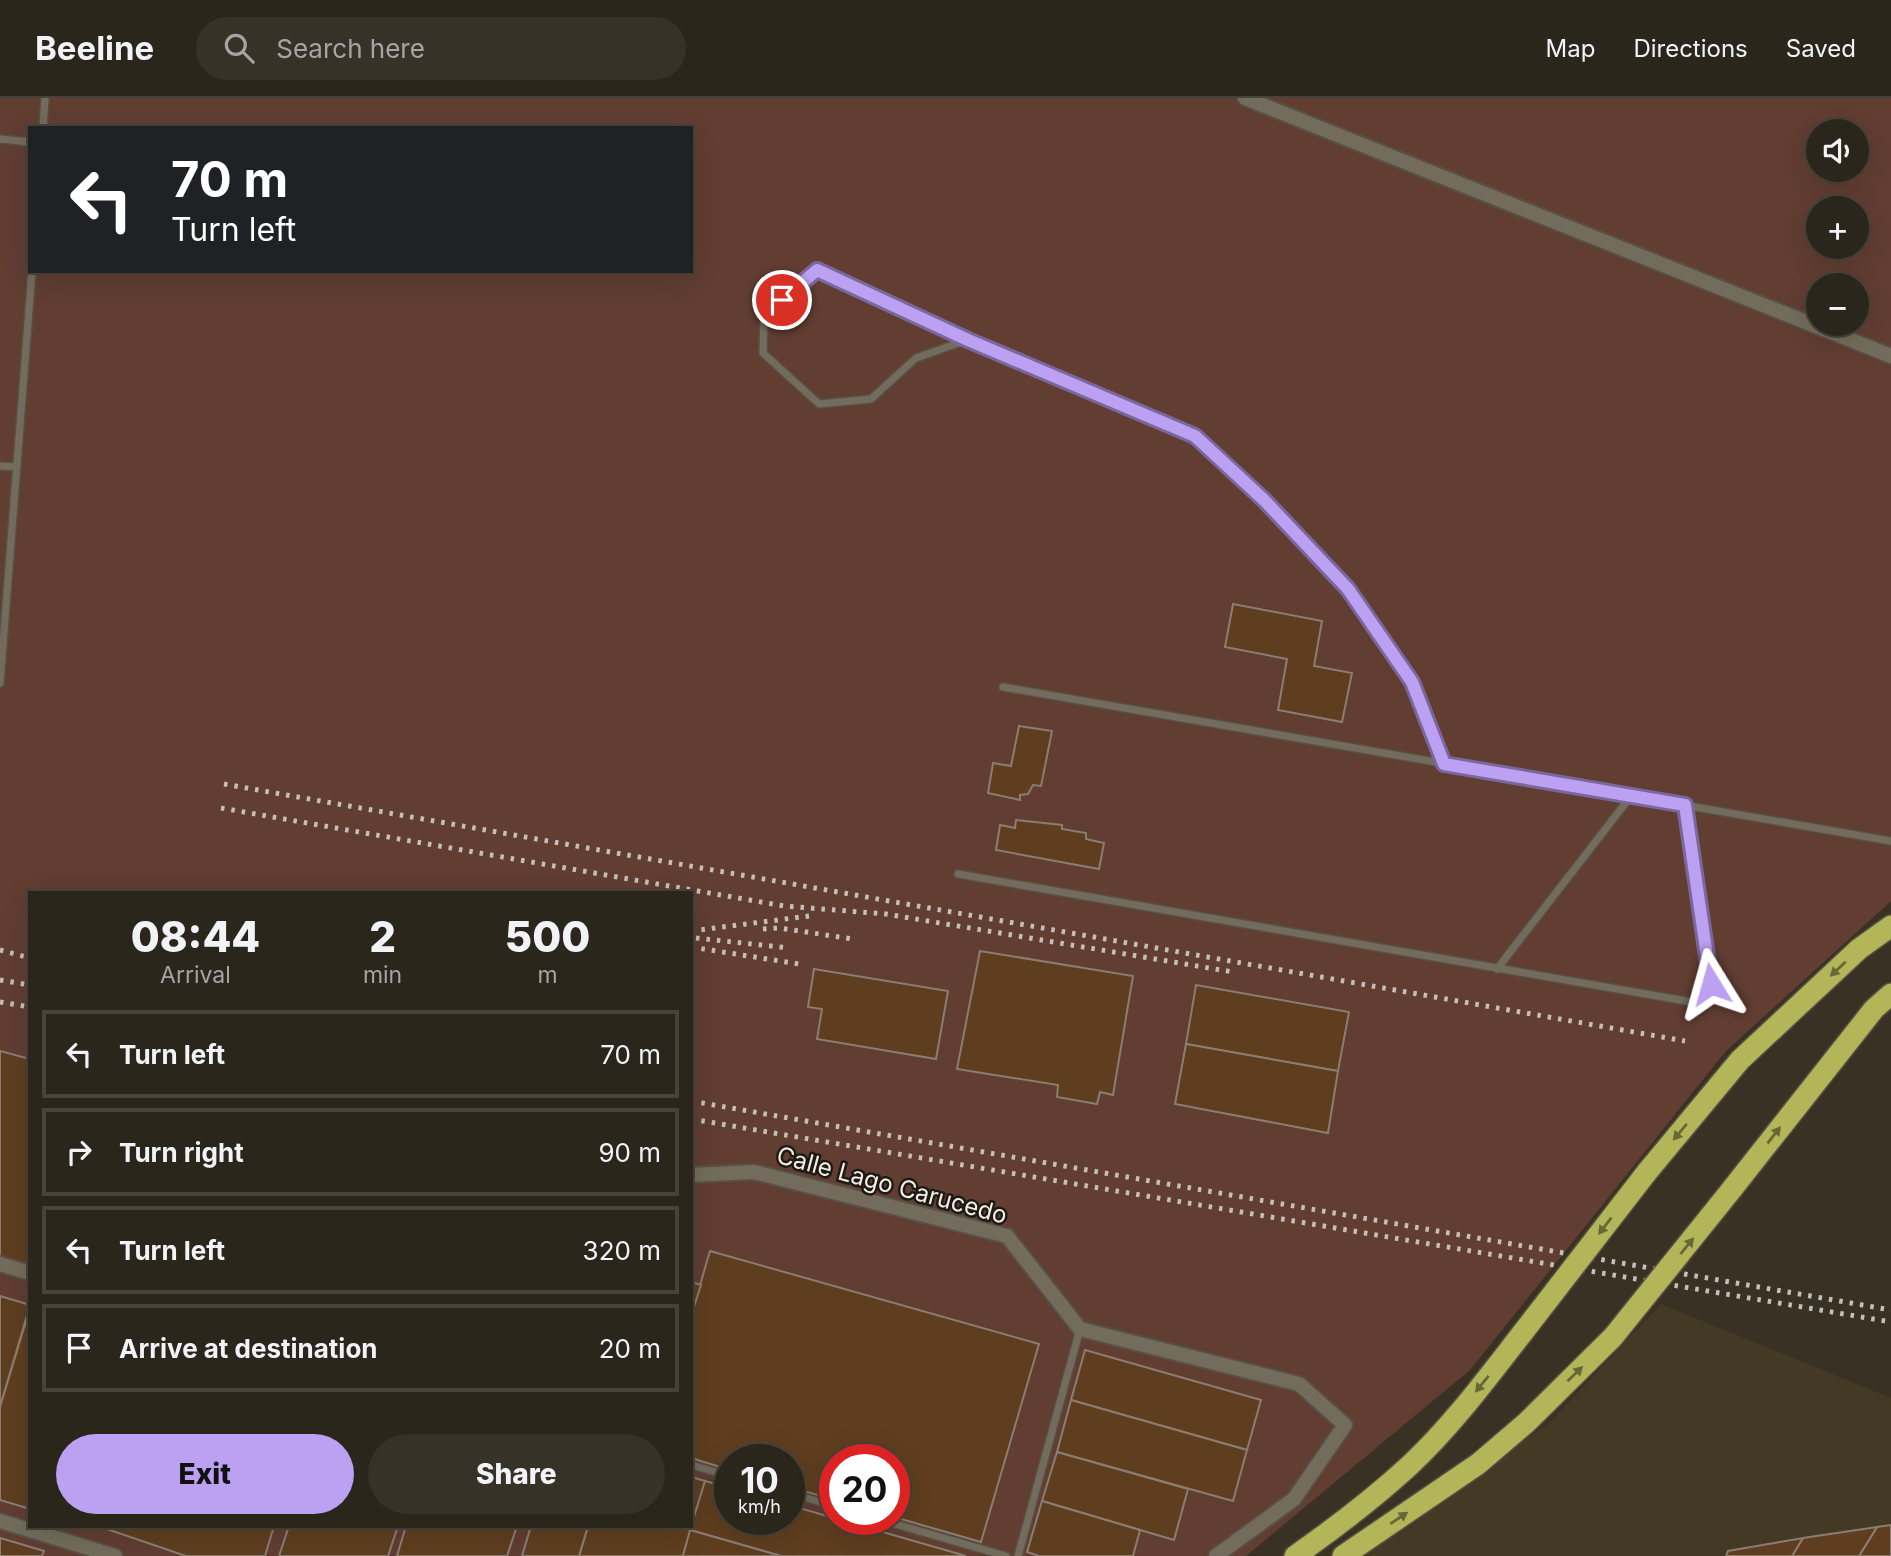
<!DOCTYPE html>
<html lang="en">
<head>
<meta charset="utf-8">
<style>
  body { margin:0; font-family:Inter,sans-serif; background:#373228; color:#f1f3f6; height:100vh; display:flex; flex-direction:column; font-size:26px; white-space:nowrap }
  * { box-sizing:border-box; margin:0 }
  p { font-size:23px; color:#a6a5a3 }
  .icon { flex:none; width:38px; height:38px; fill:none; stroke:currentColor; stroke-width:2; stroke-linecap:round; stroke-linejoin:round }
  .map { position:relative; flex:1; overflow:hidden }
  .sheet { position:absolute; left:28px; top:793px; width:665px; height:637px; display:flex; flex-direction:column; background:#2b261b; border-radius:0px; box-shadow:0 7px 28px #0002,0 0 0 2px #47433a }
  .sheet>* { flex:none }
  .guide { position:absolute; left:28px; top:28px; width:665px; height:147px; border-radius:0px; box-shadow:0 7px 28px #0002,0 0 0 2px #47433a; background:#202124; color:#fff; overflow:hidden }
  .controls { position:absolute; left:1806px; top:21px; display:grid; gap:14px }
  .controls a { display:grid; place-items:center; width:63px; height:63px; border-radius:50%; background:#2b261b; box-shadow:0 7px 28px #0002,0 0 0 2px #47433a; font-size:35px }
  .speed { position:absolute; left:714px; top:1346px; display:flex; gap:14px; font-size:35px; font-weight:700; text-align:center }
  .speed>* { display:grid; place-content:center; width:91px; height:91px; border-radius:50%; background:#2b261b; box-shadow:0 7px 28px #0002,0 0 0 2px #47433a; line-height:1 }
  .speed small { font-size:18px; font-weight:400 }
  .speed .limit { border:10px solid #d22; background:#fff; color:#111 }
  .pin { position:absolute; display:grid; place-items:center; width:60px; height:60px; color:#fff; margin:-30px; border:4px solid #fff; border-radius:50%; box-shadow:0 2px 7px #0007 }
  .me { position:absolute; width:77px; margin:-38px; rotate:352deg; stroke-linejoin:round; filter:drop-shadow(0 0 5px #0008) }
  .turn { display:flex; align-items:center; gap:24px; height:147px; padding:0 28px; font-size:32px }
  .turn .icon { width:91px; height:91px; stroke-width:2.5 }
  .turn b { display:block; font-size:49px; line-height:60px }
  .eta { display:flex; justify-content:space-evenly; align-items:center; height:119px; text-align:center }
  .eta b { font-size:42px; font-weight:800; line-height:49px }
  .cta { display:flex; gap:14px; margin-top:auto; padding:14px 28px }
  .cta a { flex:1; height:80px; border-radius:42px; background:#bca0f2; color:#111; font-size:28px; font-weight:800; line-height:80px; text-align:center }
  .cta a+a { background:#373228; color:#f1f3f6 }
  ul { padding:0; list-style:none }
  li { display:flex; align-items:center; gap:21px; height:88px; margin:0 14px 10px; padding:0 14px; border:4px solid #47433a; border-radius:0px }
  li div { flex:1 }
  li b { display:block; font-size:26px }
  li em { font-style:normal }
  header { display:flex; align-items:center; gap:42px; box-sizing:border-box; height:98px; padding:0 35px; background:#2b261b; border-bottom:2px solid #47433a }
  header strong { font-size:33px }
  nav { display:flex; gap:38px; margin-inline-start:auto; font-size:24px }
  .search { width:490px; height:63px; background:#373228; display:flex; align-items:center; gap:18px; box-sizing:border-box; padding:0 24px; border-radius:38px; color:#a6a5a3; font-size:26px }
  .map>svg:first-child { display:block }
  .built { fill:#433925 }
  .green { fill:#613d32; fill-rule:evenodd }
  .building { fill:#5f3e1f; stroke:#8b7d71; stroke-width:2 }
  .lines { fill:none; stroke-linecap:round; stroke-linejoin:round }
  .lane-casing { stroke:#575145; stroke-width:10 }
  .street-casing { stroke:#575145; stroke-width:18 }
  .highway-casing { stroke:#575145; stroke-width:24 }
  .lane { stroke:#736c5c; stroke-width:7 }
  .street { stroke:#736c5c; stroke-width:14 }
  .highway { stroke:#b3b658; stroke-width:21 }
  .rail { stroke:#c5c0b6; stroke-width:5; stroke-dasharray:3.5 7; stroke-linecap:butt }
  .highway-bridge-casing { stroke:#575145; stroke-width:24; stroke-linecap:butt }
  .highway-bridge { stroke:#b3b658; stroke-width:21 }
  .oneway { fill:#686836 }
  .route-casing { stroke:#7a689d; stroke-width:18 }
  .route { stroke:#bca0f2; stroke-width:12 }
  .labels { text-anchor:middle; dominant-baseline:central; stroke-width:5; stroke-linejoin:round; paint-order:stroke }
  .street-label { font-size:24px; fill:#f2eee5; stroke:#1d1a14 }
</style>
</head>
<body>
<header>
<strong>Beeline</strong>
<div class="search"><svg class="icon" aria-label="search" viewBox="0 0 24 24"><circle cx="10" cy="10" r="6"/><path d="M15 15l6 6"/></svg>Search here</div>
<nav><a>Map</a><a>Directions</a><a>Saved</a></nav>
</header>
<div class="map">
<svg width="1891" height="1458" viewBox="0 0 1891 1458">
  <rect width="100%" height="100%" fill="#393224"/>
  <polygon class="built" points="1661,1206 1891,1300 1891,1458 1352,1458 1548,1326"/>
  <path class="green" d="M 0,0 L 1891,0 L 1891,803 L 1726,953 L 1470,1272 L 1246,1458 L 0,1458 ZM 30,30 L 691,30 L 691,173 L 30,173 ZM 1818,33 L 1857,33 L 1857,72 L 1818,72 ZM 1818,110 L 1857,110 L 1857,149 L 1818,149 ZM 1818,187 L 1857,187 L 1857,226 L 1818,226 ZM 30,794 L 691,794 L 691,1428 L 30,1428 ZM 730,1362 L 789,1362 L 789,1421 L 730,1421 ZM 835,1362 L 894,1362 L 894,1421 L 835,1421 Z"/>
  <g class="building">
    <polygon points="1233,506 1322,523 1314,568 1352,575 1342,624 1278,612 1287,561 1225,549"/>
    <polygon points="1019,628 1052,633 1041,688 1033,687 1028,696 1020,697 1020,702 988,695 993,665 1011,668"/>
    <polygon points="1016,722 1062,727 1062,731 1086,735 1086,741 1104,745 1099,771 996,752 1000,727 1015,730"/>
    <polygon points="980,853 1133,878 1113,997 1100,994 1097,1006 1057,999 1058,987 957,971"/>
    <polygon points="814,871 948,893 936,961 817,941 822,911 808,909"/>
    <polygon points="1196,887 1349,914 1338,973 1186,946"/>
    <polygon points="1186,946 1338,973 1328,1035 1175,1006"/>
    <polygon points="0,953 30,961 30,1168 0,1159"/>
    <polygon points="710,1153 1039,1246 981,1444 894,1419 894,1362 835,1362 835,1402 789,1389 789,1362 730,1362 730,1372 691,1360 691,1218"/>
    <polygon points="691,1184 701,1187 691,1218"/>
    <polygon points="0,1198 30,1207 0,1309"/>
    <polygon points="30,1210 30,1411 0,1402 0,1309"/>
    <polygon points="1085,1252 1261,1302 1247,1352 1071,1302"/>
    <polygon points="1071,1302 1247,1352 1233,1403 1057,1354"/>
    <polygon points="1057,1354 1188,1391 1174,1442 1042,1403"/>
    <polygon points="691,1379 705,1383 683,1458 579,1458 588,1428 691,1428"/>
    <polygon points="705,1383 730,1390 730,1421 789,1421 789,1407 966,1458 781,1458 690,1432"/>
    <polygon points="1042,1403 1140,1432 1133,1458 1039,1458 1027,1454"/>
    <polygon points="1891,1427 1891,1458 1859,1458 1877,1429"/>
    <polygon points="98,1428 274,1428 265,1458 186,1458"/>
    <polygon points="289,1428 398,1428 388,1458 279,1458"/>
    <polygon points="406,1428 517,1428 507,1458 397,1458"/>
    <polygon points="531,1428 588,1428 579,1458 522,1458"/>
    <polygon points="1877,1429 1859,1458 1792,1458 1803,1440"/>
    <polygon points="690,1432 781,1458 683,1458"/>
    <polygon points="0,1440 44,1453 42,1458 0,1458"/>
    <polygon points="1803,1440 1792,1458 1726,1458 1728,1453"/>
  </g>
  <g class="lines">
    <g class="lane-casing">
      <g id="lane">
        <polyline points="43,30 45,0"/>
        <polyline points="0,41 30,44"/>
        <polyline points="967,242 916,260 871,301 819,306 763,255 764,217 817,172 967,242 1195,338 1264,402 1348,490 1412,584 1444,665"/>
        <polyline points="0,368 17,369"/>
        <polyline points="0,585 32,173"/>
        <polyline points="1003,589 1891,743"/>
        <polyline points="958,776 1703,906 1711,886 1685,707"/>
        <polyline points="1497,871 1631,698"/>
        <polyline points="691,1367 730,1378"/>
        <polyline points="789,1395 835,1408"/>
        <polyline points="878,1421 1006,1458"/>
        <polyline points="1018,1458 1080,1231"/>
      </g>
    </g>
    <g class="street-casing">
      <g id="street">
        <polyline points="1245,0 1891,258"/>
        <polyline points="691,1077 754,1074 1007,1138 1080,1231 1299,1286 1345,1327 1294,1401 1216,1458"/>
        <polyline points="0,1166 30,1175"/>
        <polyline points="0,1423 115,1458"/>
      </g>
    </g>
    <g class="highway-casing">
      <g id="highway">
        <polyline points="1647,1074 1740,962 1859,851 1891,828"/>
        <polyline points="1732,1091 1874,911 1891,896"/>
        <path d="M 1295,1458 C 1335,1430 1373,1401 1409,1368 C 1452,1328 1488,1279 1524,1233"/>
        <polyline points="1343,1458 1478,1366 1526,1325 1613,1239"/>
      </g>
    </g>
    <use href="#lane" class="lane"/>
    <use href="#street" class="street"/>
    <use href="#highway" class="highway"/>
    <g class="rail">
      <polyline points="224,686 1685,943"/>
      <polyline points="221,710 784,808 886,816 1233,874"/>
      <polyline points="632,794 661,794"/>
      <polyline points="763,831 779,830 853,841"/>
      <polyline points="691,833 809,818"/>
      <polyline points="696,840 789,850"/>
      <polyline points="691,849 799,866"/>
      <polyline points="0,852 30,860"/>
      <polyline points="0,882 30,887"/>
      <polyline points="0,904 30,909"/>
      <polyline points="691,1003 1891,1212"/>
      <polyline points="691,1021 1891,1224"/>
    </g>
    <g class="highway-bridge-casing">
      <g id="highway-bridge">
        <polyline points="1524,1233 1647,1074"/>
        <polyline points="1613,1239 1732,1091"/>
      </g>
    </g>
    <use href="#highway-bridge" class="highway-bridge"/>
  </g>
  <defs><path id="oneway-solid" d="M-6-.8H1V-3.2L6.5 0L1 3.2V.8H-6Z" transform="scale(1.75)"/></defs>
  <g class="oneway">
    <use href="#oneway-solid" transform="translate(1838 871) rotate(137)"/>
    <use href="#oneway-solid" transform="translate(1680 1034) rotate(130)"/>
    <use href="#oneway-solid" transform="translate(1774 1037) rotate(-52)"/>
    <use href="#oneway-solid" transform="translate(1605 1128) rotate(128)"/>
    <use href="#oneway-solid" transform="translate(1687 1148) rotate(-51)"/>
    <use href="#oneway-solid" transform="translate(1575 1276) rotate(-44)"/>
    <use href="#oneway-solid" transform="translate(1482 1286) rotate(129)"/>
    <use href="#oneway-solid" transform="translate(1399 1420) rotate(-34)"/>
  </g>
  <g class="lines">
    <g class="route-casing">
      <polyline id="route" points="782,202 817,172 968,242 1195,338 1264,402 1348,491 1412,584 1444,666 1685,707 1711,886"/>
    </g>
    <use href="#route" class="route"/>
  </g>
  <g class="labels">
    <g class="street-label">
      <text transform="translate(892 1087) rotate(15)">Calle Lago Carucedo</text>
    </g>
  </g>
</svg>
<div class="controls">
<a><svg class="icon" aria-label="sound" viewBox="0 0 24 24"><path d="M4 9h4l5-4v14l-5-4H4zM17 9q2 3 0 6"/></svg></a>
<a>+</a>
<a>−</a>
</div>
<div class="speed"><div>10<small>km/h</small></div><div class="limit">20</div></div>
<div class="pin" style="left:782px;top:202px;background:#d93025"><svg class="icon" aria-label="arrive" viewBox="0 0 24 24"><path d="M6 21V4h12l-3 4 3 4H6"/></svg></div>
<svg class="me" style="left:1711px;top:886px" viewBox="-20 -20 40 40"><path d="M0-17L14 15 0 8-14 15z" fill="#bca0f2" stroke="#fff" stroke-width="4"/></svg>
<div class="guide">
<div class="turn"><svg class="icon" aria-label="left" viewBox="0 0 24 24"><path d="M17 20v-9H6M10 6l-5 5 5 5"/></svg><div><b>70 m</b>Turn left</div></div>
</div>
<section class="sheet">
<div class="eta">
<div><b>08:44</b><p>Arrival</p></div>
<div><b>2</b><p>min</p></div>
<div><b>500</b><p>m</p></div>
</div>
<ul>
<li><svg class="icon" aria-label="left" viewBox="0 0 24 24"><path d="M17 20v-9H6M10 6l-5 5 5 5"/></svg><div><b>Turn left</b></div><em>70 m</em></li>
<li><svg class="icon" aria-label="right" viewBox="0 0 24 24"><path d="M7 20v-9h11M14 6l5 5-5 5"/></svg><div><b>Turn right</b></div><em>90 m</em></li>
<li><svg class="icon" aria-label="left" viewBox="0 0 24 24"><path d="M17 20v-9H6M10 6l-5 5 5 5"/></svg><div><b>Turn left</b></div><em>320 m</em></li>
<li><svg class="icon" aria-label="arrive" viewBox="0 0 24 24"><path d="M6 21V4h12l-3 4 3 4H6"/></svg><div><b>Arrive at destination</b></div><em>20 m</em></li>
</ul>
<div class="cta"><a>Exit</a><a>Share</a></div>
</section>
</div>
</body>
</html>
